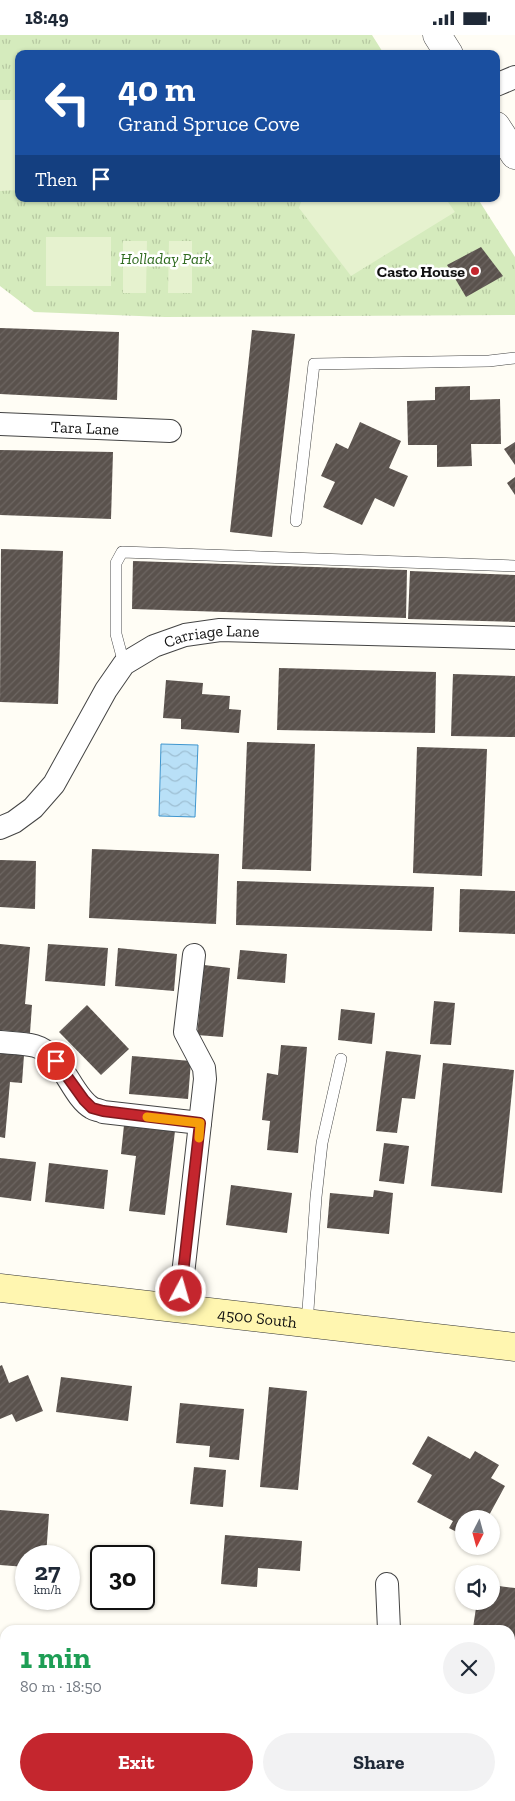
<!DOCTYPE html>
<html lang="en">
<head>
<meta charset="utf-8">
<style>
  body { margin:0; font-family:"Zilla Slab",serif; background:#f2f2f3; color:#1f2937; height:100vh; display:flex; flex-direction:column; font-size:19px; white-space:nowrap }
  * { box-sizing:border-box; margin:0 }
  p { font-size:16px; color:#747a83 }
  .icon { flex:none; width:28px; height:28px; fill:none; stroke:currentColor; stroke-width:2; stroke-linecap:round; stroke-linejoin:round }
  .map { position:relative; flex:1; overflow:hidden }
  .panel { position:absolute; left:0px; top:1590px; width:515px; height:176px; display:flex; flex-direction:column; background:#fff; border-radius:15px 15px 0 0; box-shadow:0 1px 4px #0004 }
  .panel>* { flex:none }
  .top-card { position:absolute; left:15px; top:15px; width:485px; height:152px; border-radius:10px; box-shadow:0 1px 4px #0004; background:#1a4fa0; color:#fff; overflow:hidden }
  .needle { width:32px; rotate:186deg }
  .fabs { position:absolute; left:455px; top:1475px; display:grid; gap:10px }
  .fabs a { display:grid; place-items:center; width:45px; height:45px; border-radius:50%; background:#fff; box-shadow:0 1px 4px #0004; font-size:25px }
  .speed { position:absolute; left:15px; top:1510px; display:flex; gap:10px; font-size:25px; font-weight:700; text-align:center }
  .speed>* { display:grid; place-content:center; width:65px; height:65px; border-radius:50%; background:#fff; box-shadow:0 1px 4px #0004; line-height:1 }
  .speed small { font-size:12px; font-weight:400 }
  .speed .limit { border:2px solid #111; border-radius:8px; background:#fff; color:#111 }
  .pin { position:absolute; display:grid; place-items:center; width:42px; height:42px; color:#fff; margin:-21px; border:2px solid #fff; border-radius:50%; box-shadow:0 1px 5px #0007 }
  .me { position:absolute; width:55px; margin:-28px; rotate:6deg; stroke-linejoin:round; filter:drop-shadow(0 0 4px #0008) }
  .turn { display:flex; align-items:center; gap:18px; height:105px; padding:0 20px; font-size:22px }
  .turn .icon { width:65px; height:65px; stroke-width:2.5 }
  .turn b { display:block; font-size:35px; line-height:42px }
  .then { display:flex; align-items:center; height:48px; padding:0 20px; background:#0003; gap:10px; font-size:19px }
  .round { display:grid; place-items:center; flex:none; width:52px; height:52px; border-radius:26px; background:#f2f2f3 }
  .headline { display:flex; align-items:center; justify-content:space-between; height:85px; padding:0 20px }
  h1 { font-size:30px; font-weight:800; line-height:38px; color:#1e9e55 }
  .action { display:flex; gap:10px; margin-top:auto; padding:10px 20px }
  .action a { flex:1; height:58px; border-radius:30px; background:#c4262e; color:#fff; font-size:20px; font-weight:800; line-height:58px; text-align:center }
  .action a+a { background:#f2f2f3; color:#1f2937 }
  .status { display:flex; justify-content:space-between; align-items:center; height:35px; padding:0 25px; background:#fff; direction:ltr }
  .status svg { height:14px; fill:currentColor }
  .map>svg:first-child { display:block }
  .park { fill:url(#park-tufts) }
  .pitch { fill:#e6f2cf }
  .water { fill:url(#water-waves); stroke:#3f96cf }
  .building { fill:url(#building-hatch) }
  .lines { fill:none; stroke-linecap:round; stroke-linejoin:round }
  .service-casing { stroke:#444; stroke-width:12 }
  .minor-casing { stroke:#444; stroke-width:24 }
  .tertiary-casing { stroke:#444; stroke-width:29 }
  .secondary-casing { stroke:#333; stroke-width:29 }
  .service { stroke:#fff; stroke-width:11 }
  .minor { stroke:#fff; stroke-width:22 }
  .tertiary { stroke:#fff; stroke-width:28 }
  .secondary { stroke:#fff6b0; stroke-width:28 }
  .route-casing { stroke:#7f191e; stroke-width:12 }
  .route { stroke:#c4262e; stroke-width:9 }
  .slow { stroke:#f59e0b; stroke-width:9 }
  .poi-dot { fill:#c4262e; stroke:#fff; stroke-width:2 }
  .labels { text-anchor:middle; dominant-baseline:central; stroke-width:5; stroke-linejoin:round; paint-order:stroke }
  .park-label { font-size:16px; font-style:italic; fill:#2f6b1f; stroke:#fff }
  .poi-label { font-size:16px; font-weight:bold; fill:#111; stroke:#fff; text-anchor:end }
  .street-label { font-size:16px; fill:#111; stroke:#fff }
</style>
</head>
<body>
<div class="status"><b>18:49</b><svg viewBox="0 0 49 12"><path d="M0 12V9h3v3zM5 12V6h3v6zM10 12V3h3v9zM15 12V0h3v12zM26 1h20v11H26zM47 4h2v5h-2z"/></svg></div>
<div class="map">
<svg width="515" height="1766" viewBox="0 0 515 1766">
  <defs>
    <pattern id="park-tufts" width="24" height="20" patternUnits="userSpaceOnUse" patternTransform="scale(1.25)"><rect width="24" height="20" fill="#d5ebbd"/><path d="M3 7l-1-3M5 7V3M7 7l1-3M15 17l-1-3M17 17v-4M19 17l1-3" fill="none" stroke="#b6c8a1"/></pattern>
    <pattern id="water-waves" width="16" height="10" patternUnits="userSpaceOnUse" patternTransform="scale(1.25)"><rect width="16" height="10" fill="#b9e0f7"/><path d="M0 5q4-4 8 0t8 0" fill="none" stroke="#9ebfd3"/></pattern>
    <pattern id="building-hatch" width="6" height="6" patternUnits="userSpaceOnUse" patternTransform="scale(1.25)"><rect width="6" height="6" fill="#5a524d"/><path d="M-1 1l2-2M0 6l6-6M5 7l2-2" fill="none" stroke="#6d6662"/></pattern>
  </defs>
  <rect width="100%" height="100%" fill="#fffdf5"/>
  <polygon class="park" points="0,0 372,0 384,19 19,19 19,164 478,164 515,222 515,280 165,282 34,277 0,251"/>
  <g class="pitch">
    <polygon points="0,65 19,65 19,155 0,156"/>
    <polygon points="302,164 446,164 455,177 351,241 299,173"/>
    <rect x="46" y="202" width="65" height="49"/>
    <polygon points="123,206 147,206 146,258 123,258"/>
    <polygon points="169,206 192,206 192,258 168,258"/>
  </g>
  <polygon class="water" points="161,709 198,710 195,782 159,781"/>
  <g class="building">
    <polygon points="481,212 503,241 466,262 447,230"/>
    <polygon points="0,293 119,297 117,365 0,359"/>
    <polygon points="252,295 295,299 272,502 230,497"/>
    <polygon points="470,351 470,365 500,364 501,409 471,409 472,431 437,432 437,410 408,410 407,366 435,365 435,352"/>
    <polygon points="360,387 401,406 389,433 408,441 394,472 375,463 362,490 323,472 335,447 321,441 336,408 348,414"/>
    <polygon points="515,407 515,430 504,414"/>
    <polygon points="0,415 113,417 111,484 0,480"/>
    <polygon points="515,442 515,460 507,448"/>
    <polygon points="1,514 63,516 58,669 0,667"/>
    <polygon points="133,526 407,535 406,583 132,574"/>
    <polygon points="410,536 515,540 515,587 408,584"/>
    <polygon points="279,633 436,637 435,698 277,695"/>
    <polygon points="453,639 515,641 515,702 451,701"/>
    <polygon points="166,645 203,648 202,659 230,661 229,674 241,675 239,698 181,694 181,684 163,683"/>
    <polygon points="247,707 315,709 311,836 242,834"/>
    <polygon points="417,712 487,714 482,841 413,838"/>
    <polygon points="92,814 219,819 216,889 89,883"/>
    <polygon points="0,825 36,826 35,874 0,872"/>
    <polygon points="237,846 434,852 432,896 236,890"/>
    <polygon points="460,854 515,856 515,899 459,897"/>
    <polygon points="0,909 30,912 25,969 32,970 30,998 0,995"/>
    <polygon points="48,909 108,913 105,951 45,946"/>
    <polygon points="118,913 177,919 174,956 115,951"/>
    <polygon points="240,915 287,919 285,948 237,944"/>
    <polygon points="204,930 230,933 223,1002 197,1000"/>
    <polygon points="434,966 455,968 451,1010 430,1009"/>
    <polygon points="87,970 129,1014 101,1040 59,997"/>
    <polygon points="341,974 375,978 372,1009 338,1005"/>
    <polygon points="281,1010 307,1012 298,1118 267,1115 270,1086 262,1085 267,1038 278,1040"/>
    <polygon points="386,1016 421,1020 415,1064 402,1063 397,1098 376,1096"/>
    <polygon points="0,1018 24,1020 22,1048 10,1047 5,1103 0,1102"/>
    <polygon points="132,1021 191,1026 188,1064 129,1059"/>
    <polygon points="443,1028 514,1035 502,1158 431,1151"/>
    <polygon points="124,1090 175,1096 165,1180 129,1176 136,1121 121,1119"/>
    <polygon points="384,1108 409,1111 404,1149 379,1146"/>
    <polygon points="0,1123 36,1127 31,1166 0,1162"/>
    <polygon points="49,1128 108,1135 104,1174 45,1167"/>
    <polygon points="231,1150 292,1158 287,1198 226,1190"/>
    <polygon points="374,1155 393,1158 389,1199 327,1193 330,1158 373,1162"/>
    <polygon points="2,1330 9,1348 28,1340 43,1376 16,1387 12,1379 0,1384 0,1331"/>
    <polygon points="61,1342 132,1351 128,1386 56,1377"/>
    <polygon points="269,1352 307,1356 298,1455 260,1452"/>
    <polygon points="180,1368 244,1374 239,1425 209,1422 210,1411 176,1408"/>
    <polygon points="428,1401 470,1424 475,1416 499,1430 491,1443 505,1451 487,1484 464,1484 464,1501 449,1493 453,1486 417,1467 432,1440 412,1429"/>
    <polygon points="194,1432 226,1435 223,1472 190,1469"/>
    <polygon points="0,1475 49,1479 46,1521 26,1521 26,1532 0,1530"/>
    <polygon points="225,1500 302,1506 300,1536 258,1533 257,1552 221,1549"/>
    <polygon points="491,1550 515,1553 515,1632 510,1631 510,1595 468,1595 468,1593 473,1593 477,1566 491,1566"/>
    <polygon points="5,1628 5,1661 0,1648 0,1629"/>
    <polygon points="510,1688 515,1689 515,1766 475,1766 475,1761 510,1761"/>
  </g>
  <g class="lines">
    <g class="service-casing">
      <g id="service">
        <polyline points="296,486 314,329 489,326 515,323"/>
        <polyline points="124,629 116,599 116,528 122,517 515,531"/>
        <polyline points="307,1289 316,1162 322,1108 341,1024"/>
      </g>
    </g>
    <g class="minor-casing">
      <g id="minor">
        <polyline points="496,50 515,42"/>
        <path id="s1" d="M 0,389 L 170,396"/>
        <path id="s2" d="M 0,793 L 14,787 L 33,773 L 54,749 L 106,655 L 124,629 L 154,611 L 185,600 L 220,595 L 515,603"/>
        <path d="M 0,1007 C 11,1008 24,1008 35,1011 C 63,1019 71,1061 92,1073 C 95,1075 100,1075 103,1077 L 200,1088"/>
        <polyline points="179,1275 205,1044 204,1033 185,997 194,920"/>
        <polyline points="387,1549 389,1595"/>
        <polyline points="396,1761 397,1766"/>
        <polyline points="55,1766 69,1761"/>
      </g>
    </g>
    <g class="tertiary-casing">
      <g id="tertiary">
        <polyline points="437,0 449,19"/>
        <polyline points="496,91 515,120"/>
      </g>
    </g>
    <g class="secondary-casing">
      <g id="secondary">
        <path id="s3" d="M 0,1253 L 515,1312"/>
      </g>
    </g>
    <use href="#service" class="service"/>
    <use href="#minor" class="minor"/>
    <use href="#tertiary" class="tertiary"/>
    <use href="#secondary" class="secondary"/>
  </g>
  <g class="lines">
    <g class="route-casing">
      <polyline id="route" points="56,1026 84,1065 92,1073 103,1076 200,1088 181,1256"/>
    </g>
    <use href="#route" class="route"/>
    <polyline class="slow" points="147,1082 200,1088 199,1103"/>
  </g>
  <circle class="poi-dot" cx="475" cy="236" r="5"/>
  <g class="labels">
    <g class="park-label">
      <text x="166" y="223">Holladay Park</text>
    </g>
    <g class="poi-label">
      <text x="465" y="236">Casto House</text>
    </g>
    <g class="street-label">
      <text stroke="none"><textPath href="#s1" startOffset="85">Tara Lane</textPath></text>
      <text stroke="none"><textPath href="#s2" startOffset="304">Carriage Lane</textPath></text>
      <text stroke="none"><textPath href="#s3" startOffset="259">4500 South</textPath></text>
    </g>
  </g>
</svg>
<div class="fabs">
<a><svg class="needle" viewBox="-14 -14 28 28"><path d="M0-13l5 13h-10z" fill="#e53935"/><path d="M0 13l5-13h-10z" fill="#747a83"/></svg></a>
<a><svg class="icon" aria-label="sound" viewBox="0 0 24 24"><path d="M4 9h4l5-4v14l-5-4H4zM17 9q2 3 0 6"/></svg></a>
</div>
<div class="speed"><div>27<small>km/h</small></div><div class="limit">30</div></div>
<div class="pin" style="left:56px;top:1026px;background:#d93025"><svg class="icon" aria-label="arrive" viewBox="0 0 24 24"><path d="M6 21V4h12l-3 4 3 4H6"/></svg></div>
<svg class="me" style="left:181px;top:1256px" viewBox="-20 -20 40 40"><circle r="17" fill="#c4262e" stroke="#fff" stroke-width="3"/><path d="M0-11L8 9 0 5-8 9z" fill="#fff"/></svg>
<div class="top-card">
<div class="turn"><svg class="icon" aria-label="left" viewBox="0 0 24 24"><path d="M17 20v-9H6M10 6l-5 5 5 5"/></svg><div><b>40 m</b>Grand Spruce Cove</div></div>
<div class="then">Then<svg class="icon" aria-label="arrive" viewBox="0 0 24 24"><path d="M6 21V4h12l-3 4 3 4H6"/></svg></div>
</div>
<section class="panel">
<div class="headline"><div><h1>1 min</h1><p>80 m · 18:50</p></div><a class="round"><svg class="icon" aria-label="close" viewBox="0 0 24 24"><path d="M6 6l12 12M18 6L6 18"/></svg></a></div>
<div class="action"><a>Exit</a><a>Share</a></div>
</section>
</div>
</body>
</html>
